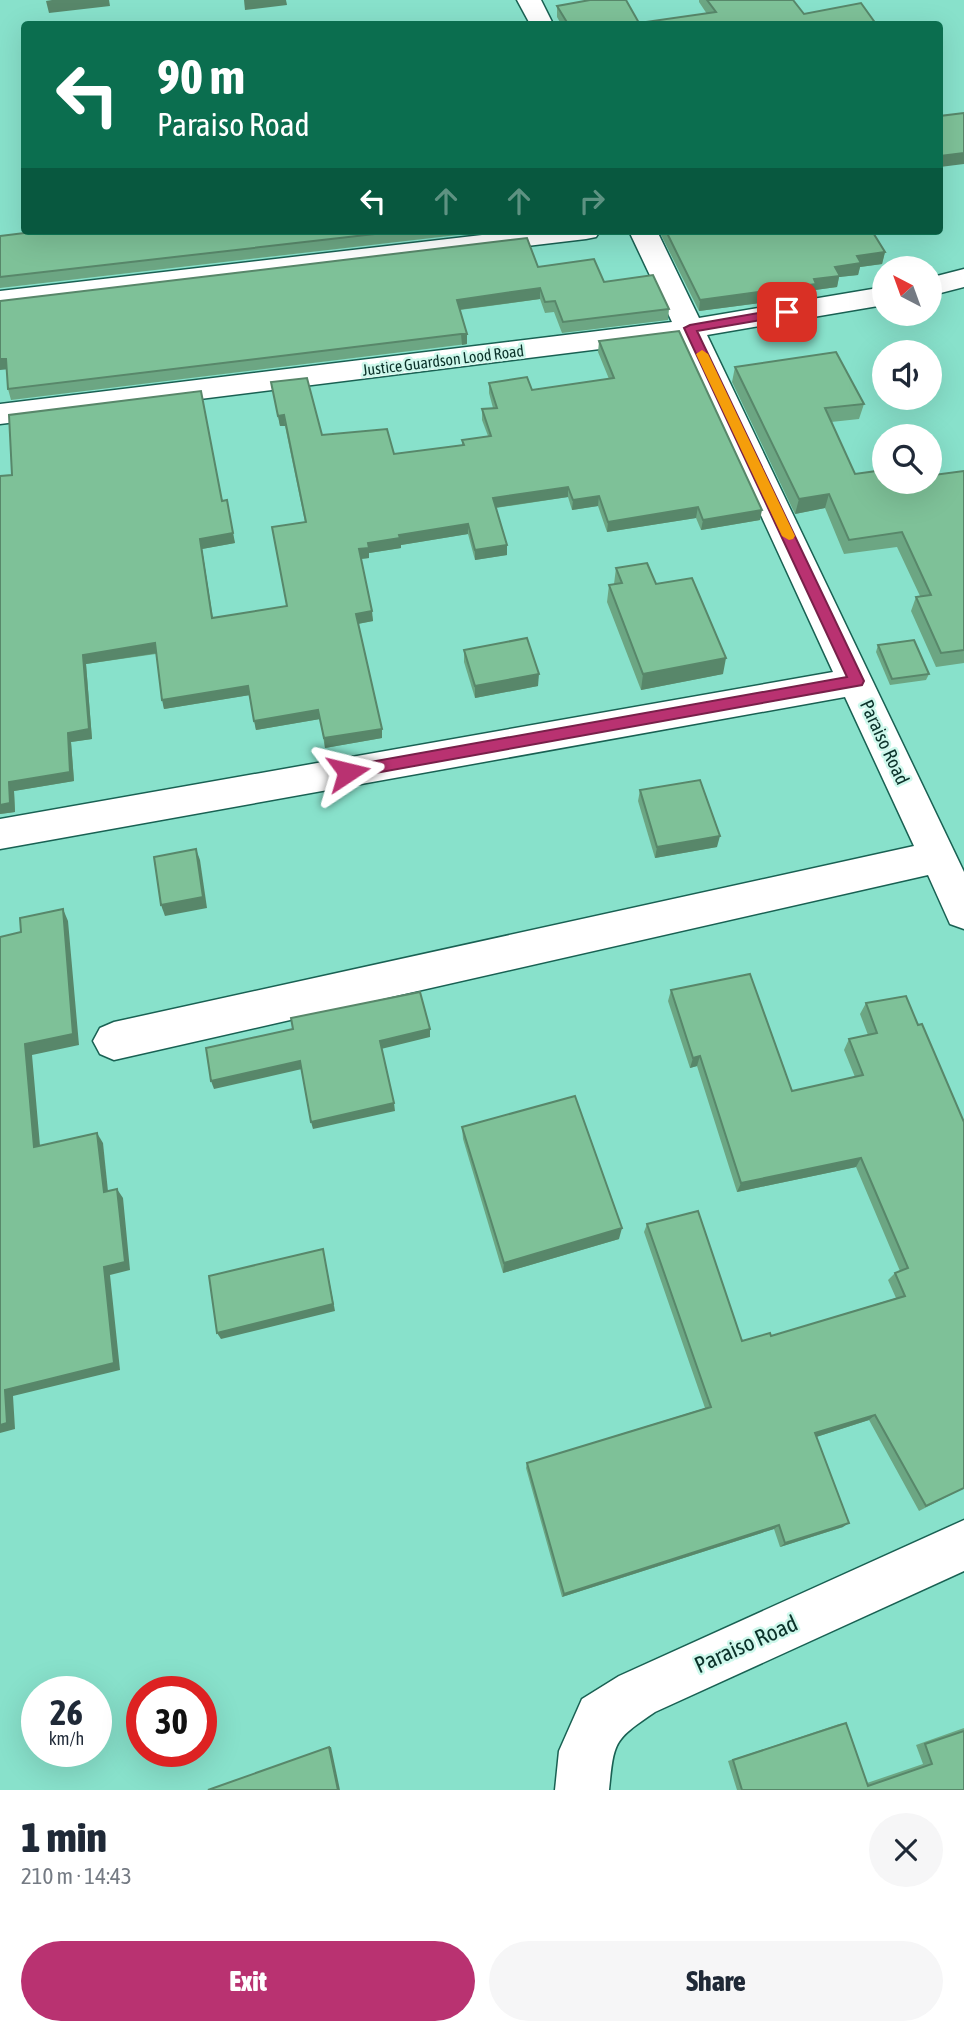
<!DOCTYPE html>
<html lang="en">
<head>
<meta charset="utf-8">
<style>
  body { margin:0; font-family:"Asap Condensed",sans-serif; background:#f6f6f7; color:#1f2937; height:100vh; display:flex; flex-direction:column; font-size:26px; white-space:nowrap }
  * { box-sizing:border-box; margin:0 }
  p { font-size:23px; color:#747a83 }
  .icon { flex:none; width:38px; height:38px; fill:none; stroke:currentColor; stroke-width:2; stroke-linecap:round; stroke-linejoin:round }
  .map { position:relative; height:1790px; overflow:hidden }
  .sheet { display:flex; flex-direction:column; background:#fff; flex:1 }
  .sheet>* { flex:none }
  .banner { position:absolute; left:21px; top:21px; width:922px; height:214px; border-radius:7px; box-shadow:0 7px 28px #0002; background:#0b6e4f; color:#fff; overflow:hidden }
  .needle { width:46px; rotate:319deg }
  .buttons { position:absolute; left:872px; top:256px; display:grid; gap:14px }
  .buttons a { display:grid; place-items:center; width:70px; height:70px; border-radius:50%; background:#fff; box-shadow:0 7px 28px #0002; font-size:35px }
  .speed { position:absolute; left:21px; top:1676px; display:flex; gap:14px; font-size:35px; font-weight:700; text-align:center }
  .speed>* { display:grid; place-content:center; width:91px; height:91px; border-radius:50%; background:#fff; box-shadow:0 7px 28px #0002; line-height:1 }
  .speed small { font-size:18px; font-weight:400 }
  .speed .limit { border:10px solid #d22; background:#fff; color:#111 }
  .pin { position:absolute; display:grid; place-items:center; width:60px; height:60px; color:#fff; margin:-30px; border-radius:14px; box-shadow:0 4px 10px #0006 }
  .me { position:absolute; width:77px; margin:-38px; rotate:80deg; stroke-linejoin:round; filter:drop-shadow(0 0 5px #0008) }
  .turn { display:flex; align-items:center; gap:24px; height:147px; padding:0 21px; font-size:32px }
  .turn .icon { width:91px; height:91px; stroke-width:2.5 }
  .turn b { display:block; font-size:49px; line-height:60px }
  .lanes { display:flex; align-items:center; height:66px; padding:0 21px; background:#0003; justify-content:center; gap:35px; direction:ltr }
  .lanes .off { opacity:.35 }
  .round { display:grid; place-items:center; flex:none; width:74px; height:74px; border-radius:37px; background:#f6f6f7 }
  .overview { display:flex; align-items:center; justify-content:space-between; height:119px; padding:0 21px }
  h1 { font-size:42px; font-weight:800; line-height:52px }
  .cta { display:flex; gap:14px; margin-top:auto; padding:14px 21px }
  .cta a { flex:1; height:80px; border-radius:42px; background:#b93271; color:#fff; font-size:28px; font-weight:800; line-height:80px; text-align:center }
  .cta a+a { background:#f6f6f7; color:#1f2937 }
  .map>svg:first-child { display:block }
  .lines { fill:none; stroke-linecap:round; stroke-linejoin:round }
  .minor-casing { stroke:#196153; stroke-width:3 }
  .minor { fill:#fff; fill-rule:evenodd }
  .wall { fill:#6ca683 }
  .shaded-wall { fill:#58876a }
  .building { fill:#7ec198; stroke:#58876a; stroke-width:2 }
  .route { fill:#b93271; stroke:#782049; stroke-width:2 }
  .slow { fill:#f59e0b }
  .labels { text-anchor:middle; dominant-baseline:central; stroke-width:5; stroke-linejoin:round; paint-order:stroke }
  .far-street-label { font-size:16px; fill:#0b322a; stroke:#cef8ec }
  .street-label { font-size:19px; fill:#0b322a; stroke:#cef8ec }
  .near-street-label { font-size:23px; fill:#0b322a; stroke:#cef8ec }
</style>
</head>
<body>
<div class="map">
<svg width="964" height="1790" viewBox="0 0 964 1790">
  <rect width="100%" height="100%" fill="#88e1cb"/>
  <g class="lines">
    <g class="minor-casing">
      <g id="minor">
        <polygon points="517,0 541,0 553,24 530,24"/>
        <polygon points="516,231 600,231 596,237 586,239 0,309 0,291"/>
        <polygon points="629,231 657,231 699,318 884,287 884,305 707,335 964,872 964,929 950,924 928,875 114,1060 100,1054 93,1041 100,1028 114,1022 914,846 845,697 0,849 0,819 833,672 680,339 0,424 0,404 672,322"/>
        <polygon points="964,269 964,287 929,296 929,278"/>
        <path d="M 964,1520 L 964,1571 L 655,1712 C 614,1740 614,1740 609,1790 L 555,1790 L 559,1751 L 582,1699 L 619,1676 Z"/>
      </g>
    </g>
    <use href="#minor" class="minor"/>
  </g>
  <g class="wall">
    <polygon points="699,0 793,0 804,14 876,24 561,24 557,17 557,6 639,23 707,14 699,2"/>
    <polygon points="41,231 492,231 0,288 0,236"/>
    <polygon points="659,231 872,231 885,252 882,264 860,267 858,275 839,277 837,287 815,290 814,296 699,311"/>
    <polygon points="538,267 604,282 669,309 668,320 562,333 554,312 545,313 540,299 460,310 467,334 467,344 11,400 8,389 7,369"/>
    <polygon points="599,341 760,520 701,530 696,518 607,532 598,506 572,510 568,497 496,508 507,555 475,560 468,534 401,545 401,548 369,553 369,558 361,559 373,621 358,624 382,729 382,738 325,748 320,719 256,730 250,695 164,709 156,654 86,664 92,739 71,742 74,781 14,791 15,812 0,814 0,476 222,501 235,543 202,549 213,618 287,606 305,522 285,426 280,426 271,382 322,435 394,454 462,445 462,440 488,436 482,420 482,409 493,408 489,393 489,383 532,390 609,379 598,352"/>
    <polygon points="735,367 864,404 859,419 831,422 855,474 934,475 964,471 964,663 936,667 911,611 916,597 920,596 897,547 844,554 825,508 795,514 732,382"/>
    <polygon points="616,568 656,584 723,674 641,690 607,602 609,585 614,584"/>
    <polygon points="878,645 929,674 926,680 890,685 876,652"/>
    <polygon points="464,650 538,686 475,698 464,662"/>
    <polygon points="640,790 717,847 655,858 638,801"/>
    <polygon points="671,990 792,1091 855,1077 844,1050 849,1039 868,1035 860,1014 866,1003 918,1025 964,1122 964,1488 919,1511 869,1420 816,1437 843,1527 780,1547 774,1529 562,1597 526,1468 527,1463 705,1408 644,1232 647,1224 742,1341 771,1336 896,1298 888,1280 895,1273 900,1271 856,1167 737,1192 697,1066 690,1068 668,1001"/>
    <polygon points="462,1127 619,1239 503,1273 463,1139"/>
    <polygon points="846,1723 867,1783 923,1764 916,1745 964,1728 964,1790 737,1790 728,1761 839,1724"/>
  </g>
  <g class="shaded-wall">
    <polygon points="52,0 109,0 110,6 49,13 46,1"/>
    <polygon points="244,0 286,0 287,5 245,10"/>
    <polygon points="964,153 964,164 940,167 940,156"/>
    <polygon points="885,252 882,264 860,267 858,275 839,277 837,287 815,290 814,296 699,311 700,300 814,279 835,267 857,256"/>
    <polygon points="540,288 540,299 457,310 457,300"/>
    <polygon points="461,334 467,334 467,344 462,345"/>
    <polygon points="0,359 6,359 10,369 0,370"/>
    <polygon points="284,415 285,426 280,426 278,416"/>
    <polygon points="568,487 568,497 493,508 493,498"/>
    <polygon points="829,494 825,508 795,514 799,499"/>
    <polygon points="599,496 598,506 572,510 573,500"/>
    <polygon points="227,500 235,543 202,549 214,628 200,539"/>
    <polygon points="698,507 696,518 607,532 608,522"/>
    <polygon points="762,510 760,520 701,530 703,520"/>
    <polygon points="468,524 468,534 401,545 401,548 369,553 369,558 360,559 359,549 368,543 399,535"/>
    <polygon points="507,545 507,555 475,560 475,550"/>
    <polygon points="372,611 373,621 357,624 356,614"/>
    <polygon points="155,643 158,653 86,664 92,739 71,742 74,781 14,791 15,812 0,814 0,805 9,782 83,655"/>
    <polygon points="726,658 723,674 641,690 643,674"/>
    <polygon points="539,674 538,686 475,698 475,686"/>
    <polygon points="248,686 250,695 164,709 162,700"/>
    <polygon points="318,710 320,719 256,730 254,721"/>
    <polygon points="382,729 382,738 325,748 324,738"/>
    <polygon points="720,836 717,847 655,858 657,847"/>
    <polygon points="196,849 200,860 207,908 165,916 161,905"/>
    <polygon points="63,909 68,921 79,1045 32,1055 41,1157 34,1147 25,1044"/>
    <polygon points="430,1029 430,1037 381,1049 380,1041"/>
    <polygon points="700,1056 697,1066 690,1068 693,1058"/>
    <polygon points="300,1061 302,1069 214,1089 211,1081"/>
    <polygon points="394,1103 395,1111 313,1129 311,1122"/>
    <polygon points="97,1133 103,1143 109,1201 104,1192"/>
    <polygon points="861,1158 856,1167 737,1192 741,1183"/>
    <polygon points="117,1189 123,1198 130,1270 110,1275 120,1370 13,1396 15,1429 0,1433 0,1425 5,1390 104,1267"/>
    <polygon points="622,1228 619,1239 503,1273 504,1263"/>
    <polygon points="323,1249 335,1311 221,1339 217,1333"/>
    <polygon points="875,1415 869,1420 810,1439 815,1433"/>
    <polygon points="849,1523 843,1527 780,1547 785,1543"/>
    <polygon points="779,1525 774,1529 562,1597 564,1594"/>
    <polygon points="329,1747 331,1747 340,1790 338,1790"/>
  </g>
  <g class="building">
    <polygon points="590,0 626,0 639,23 716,12 707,0 793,0 804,14 861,3 876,24 568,24 557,6"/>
    <polygon points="964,113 964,153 940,156 940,116"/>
    <polygon points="41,231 401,231 0,277 0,236"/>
    <polygon points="666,231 872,231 885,252 857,256 861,263 835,267 840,276 814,279 816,284 700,300"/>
    <polygon points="527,238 538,267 594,259 604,282 653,275 669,309 563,322 555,301 545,302 540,288 457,300 467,334 461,334 8,389 6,359 0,359 0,301"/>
    <polygon points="679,331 762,510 703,520 698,507 608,522 599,496 573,500 568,487 493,498 507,545 475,550 468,524 399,535 400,538 368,543 369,548 359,549 372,611 356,614 382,729 324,738 318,710 254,721 248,686 162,700 155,643 83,655 89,729 68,733 70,772 9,782 10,803 0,805 0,476 12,475 9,415 201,391 222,501 227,500 233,533 200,539 212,618 287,606 272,527 306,522 284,415 278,416 271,382 307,378 322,435 387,429 394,454 464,445 462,440 491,436 482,409 497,408 489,383 527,377 532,390 614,378 599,341"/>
    <polygon points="836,352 864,404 825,408 855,474 884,470 884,481 929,481 929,465 934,475 964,471 964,650 941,653 916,597 931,595 902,532 849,540 829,494 799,499 735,367"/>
    <polygon points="647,563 656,584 692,578 726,658 643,674 609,585 622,583 616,568"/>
    <polygon points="527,638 539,674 475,686 464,650"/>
    <polygon points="914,640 929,674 892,679 878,645"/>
    <polygon points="700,780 720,836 657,847 640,790"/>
    <polygon points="196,849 203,897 161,905 154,857"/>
    <polygon points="63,909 73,1034 25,1044 34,1147 97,1133 104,1192 117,1189 125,1262 104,1267 114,1363 5,1390 7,1423 0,1425 0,937 21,932 20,918"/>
    <polygon points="750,974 792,1091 863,1075 849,1039 877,1033 866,1003 906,996 918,1025 922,1024 964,1122 964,1488 926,1506 875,1415 815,1433 849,1523 785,1543 779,1525 564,1594 527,1463 711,1407 647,1224 698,1211 742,1341 770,1333 771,1336 905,1296 895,1273 908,1268 861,1158 741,1183 700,1056 693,1058 671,990"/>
    <polygon points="420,992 430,1029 380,1041 394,1103 311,1122 300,1061 211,1081 206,1048 293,1029 291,1018"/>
    <polygon points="575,1096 622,1228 504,1263 462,1127"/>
    <polygon points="323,1249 333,1304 217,1333 209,1276"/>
    <polygon points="846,1723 868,1786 932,1764 925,1744 964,1731 964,1790 742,1790 733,1760"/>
    <polygon points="329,1747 338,1790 208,1790"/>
  </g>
  <polygon class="route" points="787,308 793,312 791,315 697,331 864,681 862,685 348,778 343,776 340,772 348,766 847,677 684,328 690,325"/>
  <polygon class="slow" points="702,350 708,354 795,536 793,539 789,540 782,536 696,354"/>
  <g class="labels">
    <g class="far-street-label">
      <text transform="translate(443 360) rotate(-7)">Justice Guardson Lood Road</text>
    </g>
    <g class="street-label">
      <text transform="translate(885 742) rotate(65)">Paraiso Road</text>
    </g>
    <g class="near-street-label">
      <text transform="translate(746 1644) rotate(-24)">Paraiso Road</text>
    </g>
  </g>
</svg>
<div class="buttons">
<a><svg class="needle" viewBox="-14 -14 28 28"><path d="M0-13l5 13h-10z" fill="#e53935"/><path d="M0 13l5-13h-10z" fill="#747a83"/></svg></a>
<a><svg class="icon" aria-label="sound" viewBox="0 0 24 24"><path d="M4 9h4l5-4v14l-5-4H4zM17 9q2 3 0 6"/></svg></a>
<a><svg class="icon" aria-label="search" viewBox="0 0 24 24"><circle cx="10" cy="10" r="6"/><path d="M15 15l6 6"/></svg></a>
</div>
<div class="speed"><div>26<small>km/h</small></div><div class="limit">30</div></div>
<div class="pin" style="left:787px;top:312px;background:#d93025"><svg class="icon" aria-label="arrive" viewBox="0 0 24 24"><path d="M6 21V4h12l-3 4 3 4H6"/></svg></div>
<svg class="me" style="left:348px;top:772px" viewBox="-20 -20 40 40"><path d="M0-17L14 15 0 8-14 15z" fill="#b93271" stroke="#fff" stroke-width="4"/></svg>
<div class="banner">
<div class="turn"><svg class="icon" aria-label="left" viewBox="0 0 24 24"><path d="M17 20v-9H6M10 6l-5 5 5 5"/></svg><div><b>90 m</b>Paraiso Road</div></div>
<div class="lanes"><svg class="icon" aria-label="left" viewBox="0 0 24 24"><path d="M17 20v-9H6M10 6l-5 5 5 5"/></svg><svg class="icon off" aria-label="ahead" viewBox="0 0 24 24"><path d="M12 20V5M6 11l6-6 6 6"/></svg><svg class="icon off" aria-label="ahead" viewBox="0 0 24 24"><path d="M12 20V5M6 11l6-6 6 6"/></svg><svg class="icon off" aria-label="right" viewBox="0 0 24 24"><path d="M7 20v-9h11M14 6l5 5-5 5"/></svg></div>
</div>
</div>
<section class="sheet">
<div class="overview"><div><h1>1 min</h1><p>210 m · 14:43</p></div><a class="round"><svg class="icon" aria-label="close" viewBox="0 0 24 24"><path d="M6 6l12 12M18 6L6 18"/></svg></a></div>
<div class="cta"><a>Exit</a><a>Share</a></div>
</section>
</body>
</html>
